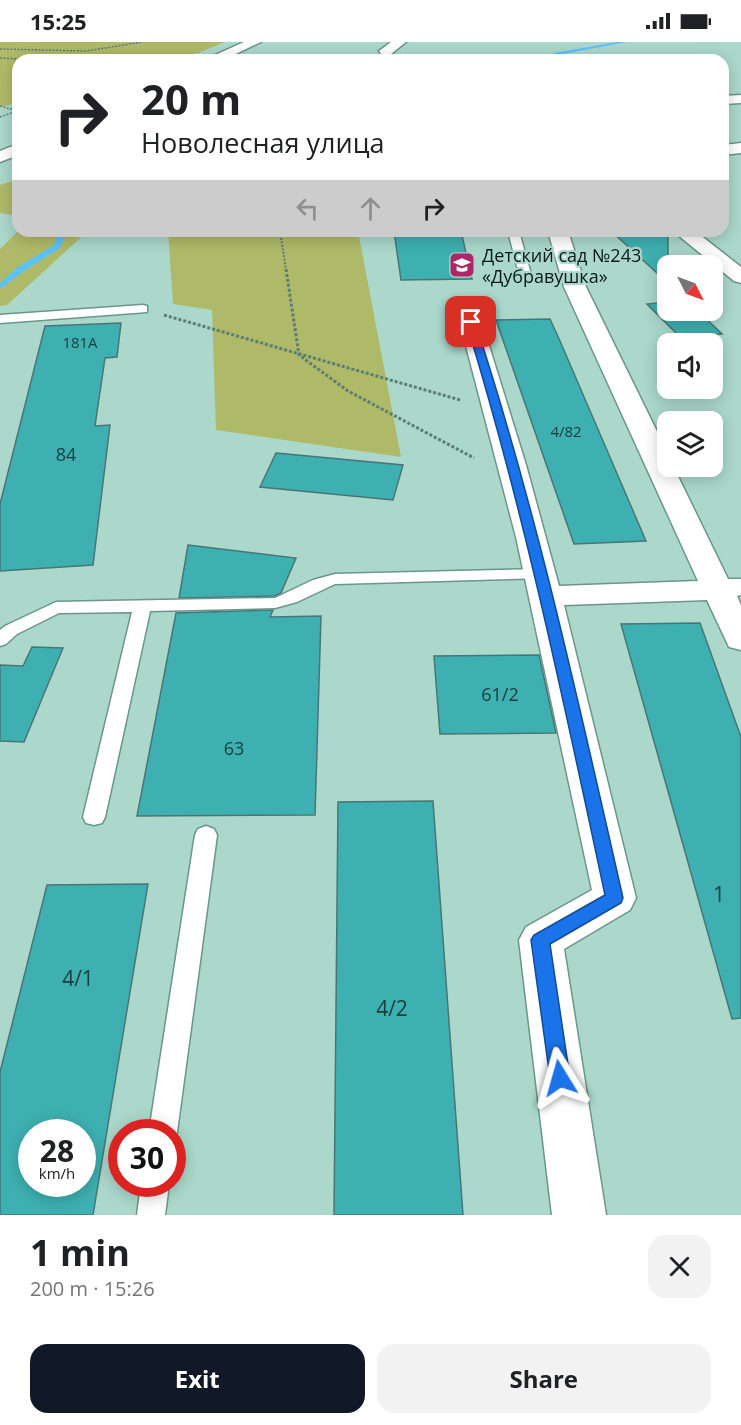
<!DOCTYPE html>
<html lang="en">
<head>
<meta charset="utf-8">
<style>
  body { margin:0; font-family:"Open Sans",sans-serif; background:#f2f2f2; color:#202124; height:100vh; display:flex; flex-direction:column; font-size:22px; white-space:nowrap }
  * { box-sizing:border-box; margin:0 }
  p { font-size:20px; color:#757577 }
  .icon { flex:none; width:33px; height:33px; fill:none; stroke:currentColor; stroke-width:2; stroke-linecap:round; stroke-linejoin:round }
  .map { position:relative; height:1173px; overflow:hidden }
  .details { display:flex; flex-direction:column; background:#fff; flex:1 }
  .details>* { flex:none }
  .top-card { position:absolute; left:12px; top:12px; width:717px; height:183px; border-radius:18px; box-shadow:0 3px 15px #0003; background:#fff; color:#202124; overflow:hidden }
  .needle { width:39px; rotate:132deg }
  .buttons { position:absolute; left:657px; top:213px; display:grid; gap:12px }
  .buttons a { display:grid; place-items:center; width:66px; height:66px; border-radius:12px; background:#fff; box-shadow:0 3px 15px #0003; font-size:30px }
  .speed { position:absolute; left:18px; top:1077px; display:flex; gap:12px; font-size:30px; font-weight:700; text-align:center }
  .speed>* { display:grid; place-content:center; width:78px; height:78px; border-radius:50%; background:#fff; box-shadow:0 3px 15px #0003; line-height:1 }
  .speed small { font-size:15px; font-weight:400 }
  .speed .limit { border:9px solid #d22; background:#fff; color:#111 }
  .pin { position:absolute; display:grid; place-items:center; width:51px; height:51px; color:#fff; margin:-26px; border-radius:12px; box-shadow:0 3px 9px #0006 }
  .me { position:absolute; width:66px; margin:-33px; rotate:352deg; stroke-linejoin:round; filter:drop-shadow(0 0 4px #0008) }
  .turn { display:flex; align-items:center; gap:21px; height:126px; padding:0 30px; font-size:27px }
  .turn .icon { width:78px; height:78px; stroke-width:2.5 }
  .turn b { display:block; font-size:42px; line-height:51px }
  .lanes { display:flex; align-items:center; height:57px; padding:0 30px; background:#0003; justify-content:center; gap:30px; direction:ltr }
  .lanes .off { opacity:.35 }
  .round { display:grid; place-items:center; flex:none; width:63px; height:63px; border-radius:18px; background:#f2f2f2 }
  .summary { display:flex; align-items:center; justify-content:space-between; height:102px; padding:0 30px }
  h1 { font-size:36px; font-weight:700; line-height:45px }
  .button { display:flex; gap:12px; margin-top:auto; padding:12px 30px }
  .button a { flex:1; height:69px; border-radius:18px; background:#111827; color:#fff; font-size:24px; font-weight:700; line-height:69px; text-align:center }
  .button a+a { background:#f2f2f2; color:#202124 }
  .status { display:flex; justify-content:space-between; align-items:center; height:42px; padding:0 30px; background:#fff; direction:ltr }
  .status svg { height:16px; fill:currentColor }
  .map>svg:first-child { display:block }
  .green { fill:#afba69 }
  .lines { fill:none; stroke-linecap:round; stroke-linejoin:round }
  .stream { fill:#5bc2fb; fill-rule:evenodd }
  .building { fill:#3eb0b1; stroke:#487676; stroke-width:1.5; fill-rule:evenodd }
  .service-casing { stroke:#6b968a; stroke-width:3 }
  .minor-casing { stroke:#6b968a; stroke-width:3 }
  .primary-casing { stroke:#6b968a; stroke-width:3 }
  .path-far2 { stroke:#5d7d74; stroke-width:1.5; stroke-dasharray:2 1.5; stroke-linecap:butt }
  .path-far1 { stroke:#5d7d74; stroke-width:2; stroke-dasharray:2 1.5; stroke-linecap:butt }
  .path { stroke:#5d7d74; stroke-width:3; stroke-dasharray:3 2; stroke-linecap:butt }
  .service { fill:#fff; fill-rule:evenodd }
  .minor { fill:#fff; fill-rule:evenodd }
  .primary { fill:#fff; fill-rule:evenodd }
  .route { fill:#1a73e8; stroke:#114b97; stroke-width:1.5 }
  .labels { text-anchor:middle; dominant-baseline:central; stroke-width:4.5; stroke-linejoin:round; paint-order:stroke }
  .far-number-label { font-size:15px; fill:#17403e }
  .far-poi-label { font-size:18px; fill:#0a1b17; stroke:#abd8cb; text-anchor:start }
  .number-label { font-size:18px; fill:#17403e }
  .near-number-label { font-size:21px; fill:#17403e }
</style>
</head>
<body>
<div class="status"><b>15:25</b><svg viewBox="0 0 49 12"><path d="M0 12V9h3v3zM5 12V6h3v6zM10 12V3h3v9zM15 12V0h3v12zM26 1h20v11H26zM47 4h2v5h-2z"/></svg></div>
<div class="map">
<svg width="741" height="1173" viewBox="0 0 741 1173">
  <rect width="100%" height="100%" fill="#abd8cb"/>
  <g class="green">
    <polygon points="0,0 225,0 181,18 18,18 18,61 0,65"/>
    <polygon points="18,137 18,174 0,171 0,143"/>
    <polygon points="18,189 88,189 7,263 0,264 0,207"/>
    <polygon points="168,189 358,189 401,415 216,388 212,268 173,262"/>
  </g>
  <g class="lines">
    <g class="stream">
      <polygon points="617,0 627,0 558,13 554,18 550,18 554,11"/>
      <polygon points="67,189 76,189 64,196 60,206 24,229 0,247 0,241 18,225 54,203 58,193"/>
    </g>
  </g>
  <g class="building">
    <polygon points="394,189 461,189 472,237 401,238"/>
    <polygon points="611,189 668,189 668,241"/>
    <polygon points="668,260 668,268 697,268 722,292 682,297 647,262"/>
    <polygon points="550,277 560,299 646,499 574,502 496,278"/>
    <polygon points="121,281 117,315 105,316 95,384 110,383 93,523 0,529 0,462 45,284"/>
    <polygon points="276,411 403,423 393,458 260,445"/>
    <polygon points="188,503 296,516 281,551 274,554 179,556"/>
    <polygon points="273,568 270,575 321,574 315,773 137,774 176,571"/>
    <polygon points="700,581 741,695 741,976 732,977 621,582"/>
    <polygon points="32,605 63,606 24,700 0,699 0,623 23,624"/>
    <polygon points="539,613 556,691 440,692 434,614"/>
    <polygon points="433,759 463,1173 334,1173 338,760"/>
    <path d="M 148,842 L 93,1173 L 0,1173 L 0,1030 L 47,843 ZM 32,1090 L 82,1090 L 82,1142 L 32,1142 Z"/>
  </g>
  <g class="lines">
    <g class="service-casing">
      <g id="service">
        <polygon points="508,189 563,189 563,190 558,193 520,193 531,232 525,235 519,232"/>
        <polygon points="143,263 147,264 147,270 0,281 0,273"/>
        <polygon points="541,527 547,528 549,532 547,536 335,542 297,560 275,566 150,569 105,775 102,781 94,783 86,781 83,775 132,570 59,571 17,592 6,602 0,604 0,588 5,584 56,560 275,556 313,538 335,532"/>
        <polygon points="206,784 214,787 217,793 177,1090 172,1100 172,1090 149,1090 195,793 198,787"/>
        <polygon points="141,1142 169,1142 165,1173 137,1173"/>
      </g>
    </g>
    <g class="minor-casing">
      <g id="minor">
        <polygon points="391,0 406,0 391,12 381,12 379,9"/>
        <polygon points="741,53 741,61 723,62 723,54"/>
        <polygon points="741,101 741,111 723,113 723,103"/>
        <polygon points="548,189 568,189 586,245 668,412 668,424 673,424 728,537 741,537 741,553 737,554 741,563 741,608 729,605 707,558 564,563 636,856 630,868 564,907 606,1173 552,1173 519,898 526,885 592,848 516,495 460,281 463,276 471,274 479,276 482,281 526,423 559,544 698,539 564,245"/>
        <polygon points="673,189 695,189 741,225 741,241 734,239"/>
      </g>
    </g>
    <g class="primary-casing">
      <g id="primary">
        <polygon points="244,0 261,0 223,18 204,18"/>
        <polygon points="18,102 18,113 0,120 0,109"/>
      </g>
    </g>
    <g class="path-far2">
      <polyline points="0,7 86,9 142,0"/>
      <polyline points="0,16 35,18"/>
      <polyline points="0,64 18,69"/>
      <polyline points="0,75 17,69"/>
    </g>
    <polyline class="path-far1" points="280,189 286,228"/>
    <g class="path">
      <polyline points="286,227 299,313 348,349 474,416"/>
      <polyline points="164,273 460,358"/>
    </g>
    <use href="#service" class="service"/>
    <use href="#minor" class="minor"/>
    <use href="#primary" class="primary"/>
  </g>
  <path class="route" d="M 471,278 L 475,280 C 537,469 579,663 623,856 L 621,861 L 550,902 L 570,1036 L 567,1042 L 560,1045 L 553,1042 L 550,1036 L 531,898 L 534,893 L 605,853 C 564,661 524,468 466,280 Z"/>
  <defs>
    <g id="school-square" transform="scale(1.35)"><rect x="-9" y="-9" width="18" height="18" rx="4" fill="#ae266a" stroke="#abd8cb"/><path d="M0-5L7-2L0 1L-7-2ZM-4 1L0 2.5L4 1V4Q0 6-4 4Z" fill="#fff"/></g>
  </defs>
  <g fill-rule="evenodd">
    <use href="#school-square" x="462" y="223"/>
  </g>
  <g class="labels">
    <g class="far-number-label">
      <text x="80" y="300">181А</text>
      <text x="566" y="389">4/82</text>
    </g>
    <g class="far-poi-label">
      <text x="482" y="213">Детский сад №243<tspan x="482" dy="21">«Дубравушка»</tspan></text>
    </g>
    <g class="number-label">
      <text x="66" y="412">84</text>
      <text x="500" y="652">61/2</text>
      <text x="234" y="706">63</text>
    </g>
    <g class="near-number-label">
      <text x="719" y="852">1</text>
      <text x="78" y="936">4/1</text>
      <text x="392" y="966">4/2</text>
    </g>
  </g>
</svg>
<div class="buttons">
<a><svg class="needle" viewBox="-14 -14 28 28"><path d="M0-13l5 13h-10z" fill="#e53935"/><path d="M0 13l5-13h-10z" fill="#757577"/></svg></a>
<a><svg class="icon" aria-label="sound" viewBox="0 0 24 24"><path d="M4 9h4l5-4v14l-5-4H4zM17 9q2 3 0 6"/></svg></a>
<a><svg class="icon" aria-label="layers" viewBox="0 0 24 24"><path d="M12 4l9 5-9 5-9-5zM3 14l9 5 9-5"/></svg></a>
</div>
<div class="speed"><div>28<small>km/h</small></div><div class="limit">30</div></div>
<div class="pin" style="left:471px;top:280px;background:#d93025"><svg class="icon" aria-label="arrive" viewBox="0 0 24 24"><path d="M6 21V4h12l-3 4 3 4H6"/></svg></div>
<svg class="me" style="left:560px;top:1036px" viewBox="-20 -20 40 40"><path d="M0-17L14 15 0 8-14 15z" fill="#1a73e8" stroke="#fff" stroke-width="4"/></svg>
<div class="top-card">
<div class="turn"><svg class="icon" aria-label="right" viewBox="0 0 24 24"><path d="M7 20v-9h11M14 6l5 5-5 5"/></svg><div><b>20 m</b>Новолесная улица</div></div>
<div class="lanes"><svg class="icon off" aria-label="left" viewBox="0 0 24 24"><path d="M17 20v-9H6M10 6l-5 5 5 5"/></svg><svg class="icon off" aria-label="ahead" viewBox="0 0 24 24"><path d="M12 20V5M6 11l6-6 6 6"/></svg><svg class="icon" aria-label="right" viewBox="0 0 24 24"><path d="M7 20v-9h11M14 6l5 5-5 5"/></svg></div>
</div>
</div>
<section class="details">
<div class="summary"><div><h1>1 min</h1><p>200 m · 15:26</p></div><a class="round"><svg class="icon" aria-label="close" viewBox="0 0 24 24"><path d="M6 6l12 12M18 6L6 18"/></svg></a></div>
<div class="button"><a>Exit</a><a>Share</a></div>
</section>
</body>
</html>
